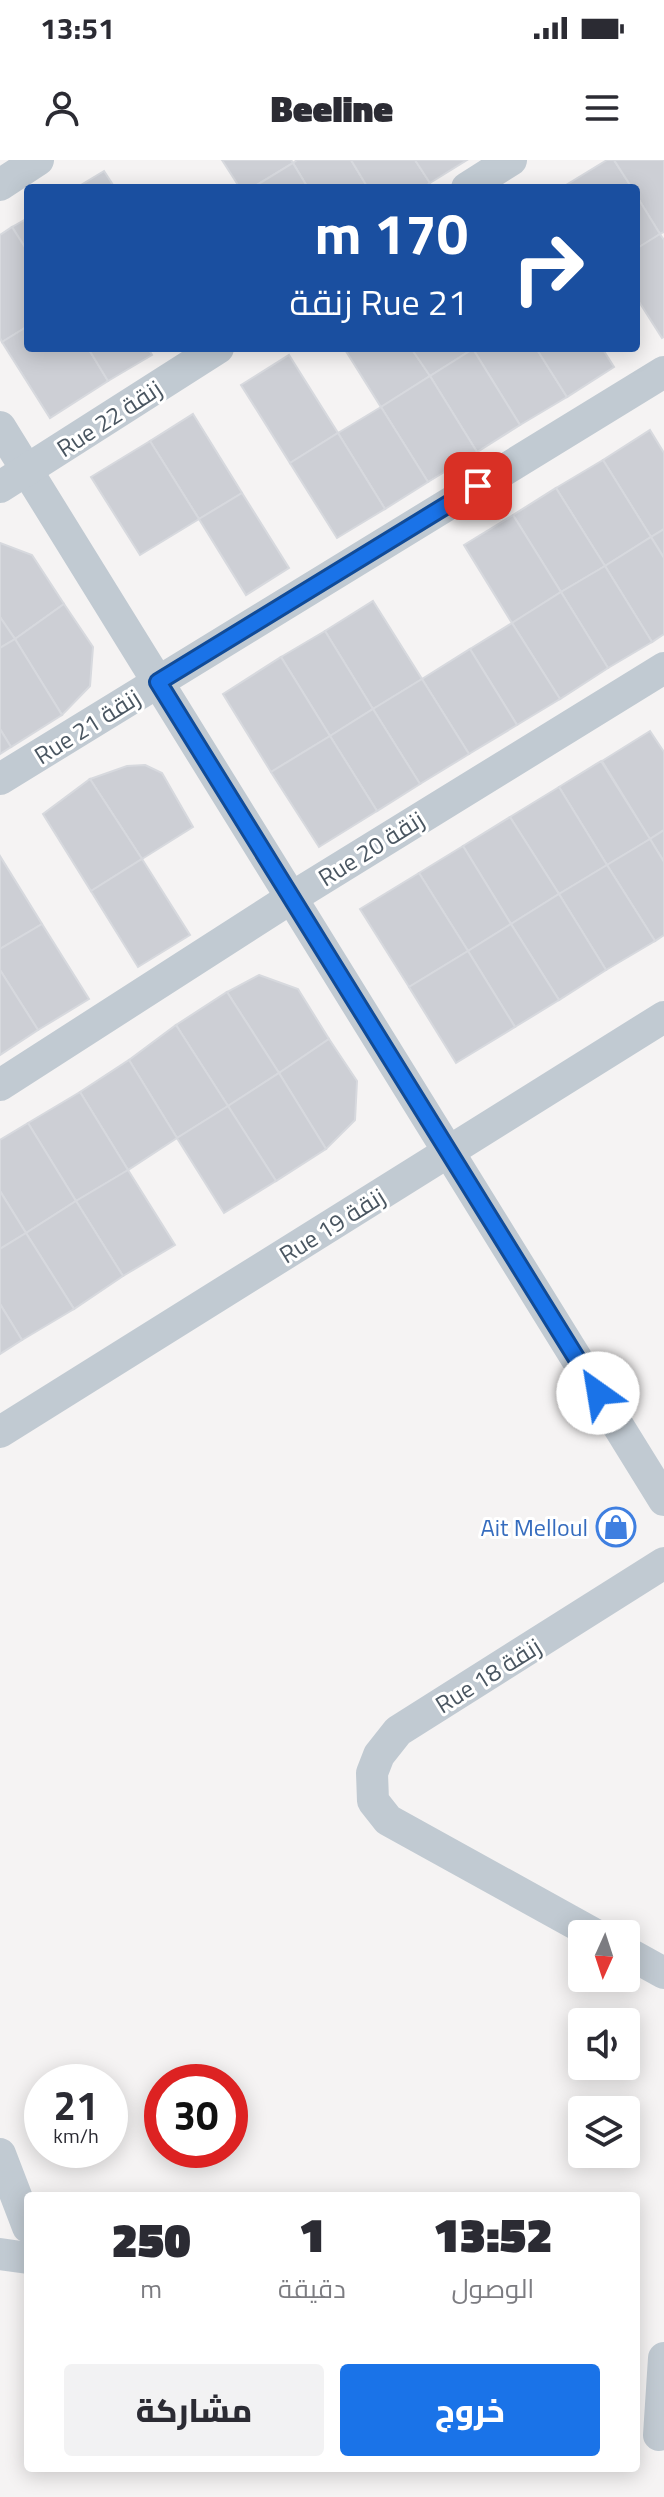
<!DOCTYPE html>
<html lang="ar">
<head>
<meta charset="utf-8">
<style>
  body { margin:0; font-family:"Titillium Web",Cairo,sans-serif; background:#f2f2f3; color:#2b2b33; direction:rtl; height:100vh; display:flex; flex-direction:column; font-size:30px; white-space:nowrap }
  * { box-sizing:border-box; margin:0 }
  p { font-size:26px; color:#7c7c81 }
  .icon { flex:none; width:44px; height:44px; fill:none; stroke:currentColor; stroke-width:2; stroke-linecap:round; stroke-linejoin:round }
  .map { position:relative; flex:1; overflow:hidden; direction:ltr }
  .panel { position:absolute; left:24px; top:2032px; width:616px; height:280px; display:flex; flex-direction:column; background:#fff; border-radius:8px; box-shadow:0 4px 20px #0003; direction:rtl }
  .panel>* { flex:none }
  .banner { position:absolute; left:24px; top:24px; width:616px; height:168px; border-radius:8px; box-shadow:0 4px 20px #0003; direction:rtl; background:#1a4fa0; color:#fff; overflow:hidden }
  .needle { width:52px; rotate:183deg }
  .tools { position:absolute; left:568px; top:1760px; display:grid; gap:16px }
  .tools a { display:grid; place-items:center; width:72px; height:72px; border-radius:8px; background:#fff; box-shadow:0 4px 20px #0003; font-size:40px }
  .speed { position:absolute; left:24px; top:1904px; display:flex; gap:16px; font-size:40px; font-weight:700; text-align:center }
  .speed>* { display:grid; place-content:center; width:104px; height:104px; border-radius:50%; background:#fff; box-shadow:0 4px 20px #0003; line-height:1 }
  .speed small { font-size:20px; font-weight:400 }
  .speed .limit { border:12px solid #d22; background:#fff; color:#111 }
  .pin { position:absolute; display:grid; place-items:center; width:68px; height:68px; color:#fff; margin:-34px; border-radius:16px; box-shadow:0 4px 12px #0006 }
  .me { position:absolute; width:88px; margin:-44px; rotate:328deg; stroke-linejoin:round; filter:drop-shadow(0 0 6px #0008) }
  .turn { display:flex; align-items:center; gap:28px; height:168px; padding:0 40px; font-size:36px }
  .turn .icon { width:104px; height:104px; stroke-width:2.5 }
  .turn b { display:block; font-size:56px; line-height:68px }
  .eta { display:flex; justify-content:space-evenly; align-items:center; height:136px; text-align:center }
  .eta b { font-size:48px; font-weight:800; line-height:56px }
  .button { display:flex; gap:16px; margin-top:auto; padding:16px 40px }
  .button a { flex:1; height:92px; border-radius:8px; background:#1a73e8; color:#fff; font-size:32px; font-weight:800; line-height:92px; text-align:center }
  .button a+a { background:#f2f2f3; color:#2b2b33 }
  .status { display:flex; justify-content:space-between; align-items:center; height:56px; padding:0 40px; background:#fff; direction:ltr }
  .status svg { height:22px; fill:currentColor }
  header { display:flex; justify-content:space-between; align-items:center; height:104px; padding:0 40px; background:#fff; font-size:36px; font-weight:800 }
  .map>svg:first-child { display:block }
  .building { fill:#cdcfd5; stroke:#d7d9de; stroke-width:2 }
  .lines { fill:none; stroke-linecap:round; stroke-linejoin:round }
  .street { stroke:#c1cad2; stroke-width:32 }
  .route-casing { stroke:#114b97; stroke-width:20 }
  .route { stroke:#1a73e8; stroke-width:14 }
  .labels { text-anchor:middle; dominant-baseline:central; stroke-width:6; stroke-linejoin:round; paint-order:stroke }
  .street-label { font-size:24px; fill:#4a5661; stroke:#fff }
  .shop-label { font-size:24px; fill:#366cbe; stroke:#fff; text-anchor:end }
</style>
</head>
<body>
<div class="status"><b>13:51</b><svg viewBox="0 0 49 12"><path d="M0 12V9h3v3zM5 12V6h3v6zM10 12V3h3v9zM15 12V0h3v12zM26 1h20v11H26zM47 4h2v5h-2z"/></svg></div>
<header><svg class="icon" aria-label="menu" viewBox="0 0 24 24"><path d="M4 6h16M4 12h16M4 18h16"/></svg>Beeline<svg class="icon" aria-label="person" viewBox="0 0 24 24"><circle cx="12" cy="8" r="4"/><path d="M4 21q1-7 8-7t8 7"/></svg></header>
<div class="map">
<svg width="664" height="2337" viewBox="0 0 664 2337">
  <rect width="100%" height="100%" fill="#f5f3f3"/>
  <g class="building">
    <polygon points="222,0 291,0 293,3 252,28 240,28"/>
    <polygon points="297,0 351,0 368,28 308,28 293,3"/>
    <polygon points="351,0 415,0 430,23 422,28 368,28"/>
    <polygon points="415,0 467,0 430,23"/>
    <polygon points="607,0 614,0 632,28 568,28 566,25"/>
    <polygon points="614,0 664,0 664,72 660,74 636,35 636,28 632,28"/>
    <polygon points="293,3 308,28 252,28"/>
    <polygon points="104,11 115,28 76,28"/>
    <polygon points="636,35 660,74 636,89"/>
    <polygon points="28,58 28,92 12,67"/>
    <polygon points="12,67 28,92 28,166 2,182 0,178 0,75"/>
    <polygon points="660,74 664,80 664,177 662,178 636,137 636,89"/>
    <polygon points="28,166 28,188 88,188 108,221 50,258 2,182"/>
    <polygon points="88,188 148,188 152,195 108,221"/>
    <polygon points="344,188 411,188 430,216 381,247"/>
    <polygon points="411,188 472,188 473,189 430,216"/>
    <polygon points="476,188 536,188 567,237 520,265 473,189"/>
    <polygon points="536,188 602,188 614,207 567,237"/>
    <polygon points="473,189 520,265 477,292 430,216"/>
    <polygon points="289,195 338,273 290,303 241,225"/>
    <polygon points="430,216 477,292 428,322 381,247"/>
    <polygon points="381,247 428,322 385,349 338,273"/>
    <polygon points="193,254 242,333 199,359 150,281"/>
    <polygon points="650,270 664,293 664,369 651,377 603,300"/>
    <polygon points="338,273 385,349 337,378 290,303"/>
    <polygon points="150,281 199,359 140,395 91,317"/>
    <polygon points="603,300 651,377 605,406 556,328"/>
    <polygon points="556,328 605,406 561,432 513,355"/>
    <polygon points="242,333 289,408 246,435 199,359"/>
    <polygon points="513,355 561,432 512,463 464,385"/>
    <polygon points="664,369 664,398 651,377"/>
    <polygon points="651,377 664,398 664,474 652,482 605,406"/>
    <polygon points="0,383 32,395 64,444 15,479 0,457"/>
    <polygon points="605,406 652,482 608,508 561,432"/>
    <polygon points="561,432 608,508 560,539 512,463"/>
    <polygon points="373,441 422,519 373,549 325,471"/>
    <polygon points="64,444 93,487 90,526 62,555 15,479"/>
    <polygon points="0,457 15,479 0,488"/>
    <polygon points="512,463 560,539 517,565 470,489"/>
    <polygon points="325,471 373,549 330,576 281,497"/>
    <polygon points="15,479 62,555 11,587 0,569 0,488"/>
    <polygon points="470,489 517,565 469,594 422,519"/>
    <polygon points="281,497 330,576 271,612 223,534"/>
    <polygon points="422,519 469,594 420,624 373,549"/>
    <polygon points="373,549 420,624 377,651 330,576"/>
    <polygon points="0,569 11,587 0,594"/>
    <polygon points="650,571 664,592 664,670 650,679 602,601"/>
    <polygon points="330,576 377,651 319,687 271,612"/>
    <polygon points="601,601 650,679 607,705 559,627"/>
    <polygon points="145,605 162,613 193,667 142,699 90,619 127,606"/>
    <polygon points="90,619 142,699 91,731 43,654"/>
    <polygon points="559,627 607,705 559,734 510,657"/>
    <polygon points="510,657 559,734 511,764 463,686"/>
    <polygon points="664,670 664,702 650,679"/>
    <polygon points="650,679 664,702 664,775 655,781 607,705"/>
    <polygon points="463,686 511,764 468,791 419,713"/>
    <polygon points="0,696 42,764 0,789"/>
    <polygon points="142,699 190,775 138,807 91,731"/>
    <polygon points="607,705 655,781 606,810 559,734"/>
    <polygon points="419,713 468,791 409,827 360,749"/>
    <polygon points="559,734 606,810 559,840 511,764"/>
    <polygon points="42,764 89,839 38,870 0,810 0,789"/>
    <polygon points="511,764 559,840 515,867 468,791"/>
    <polygon points="468,791 515,867 456,903 409,827"/>
    <polygon points="0,810 38,870 0,895"/>
    <polygon points="259,815 298,829 329,879 279,913 227,832"/>
    <polygon points="227,832 279,913 228,946 176,865"/>
    <polygon points="176,865 228,946 177,978 129,900"/>
    <polygon points="329,879 357,921 355,960 326,989 279,913"/>
    <polygon points="129,900 177,978 128,1010 80,932"/>
    <polygon points="279,913 326,989 276,1021 228,946"/>
    <polygon points="80,932 128,1010 76,1041 28,963"/>
    <polygon points="228,946 276,1021 224,1053 177,978"/>
    <polygon points="28,963 76,1041 26,1073 0,1031 0,980"/>
    <polygon points="128,1010 175,1085 123,1116 76,1041"/>
    <polygon points="0,1031 26,1073 0,1089"/>
    <polygon points="76,1041 123,1116 74,1149 26,1073"/>
    <polygon points="26,1073 74,1149 22,1180 0,1144 0,1089"/>
    <polygon points="0,1144 22,1180 0,1194"/>
  </g>
  <g class="lines">
    <g class="street">
      <polyline points="0,25 38,0"/>
      <polyline points="467,28 511,0"/>
      <polyline points="0,267 664,1340"/>
      <polyline points="0,327 218,188"/>
      <polyline points="0,619 664,212"/>
      <polyline points="0,925 291,738 664,508"/>
      <polyline points="0,1272 664,857"/>
      <polyline points="594,1774 388,1660 373,1641 372,1613 379,1595 398,1571 664,1403"/>
      <polyline points="626,1792 664,1813"/>
      <polyline points="0,1994 28,2067"/>
      <polyline points="0,2094 28,2098"/>
      <polyline points="659,2275 664,2198"/>
    </g>
  </g>
  <g class="lines">
    <g class="route-casing">
      <polyline id="route" points="478,326 158,522 598,1233"/>
    </g>
    <use href="#route" class="route"/>
  </g>
  <defs>
    <g id="shop-ring" transform="scale(2)"><circle r="9.5" fill="#fff" stroke="#3f7fe0" stroke-width="1.5"/><path d="M-5-2.5h2.3a2.7 3.5 0 0 1 5.4 0H5L5.5 6h-11ZM-1.5-2.5h3a1.5 2.3 0 0 0-3 0Z" fill="#3f7fe0"/></g>
  </defs>
  <g fill-rule="evenodd">
    <use href="#shop-ring" x="616" y="1367"/>
  </g>
  <g class="labels">
    <g class="street-label">
      <text transform="translate(109 258) rotate(-33)">Rue 22 زنقة</text>
      <text transform="translate(87 566) rotate(-32)">Rue 21 زنقة</text>
      <text transform="translate(371 688) rotate(-32)">Rue 20 زنقة</text>
      <text transform="translate(332 1065) rotate(-32)">Rue 19 زنقة</text>
      <text transform="translate(488 1515) rotate(-32)">Rue 18 زنقة</text>
    </g>
    <g class="shop-label">
      <text x="588" y="1367">Ait Melloul</text>
    </g>
  </g>
</svg>
<div class="tools">
<a><svg class="needle" viewBox="-14 -14 28 28"><path d="M0-13l5 13h-10z" fill="#e53935"/><path d="M0 13l5-13h-10z" fill="#7c7c81"/></svg></a>
<a><svg class="icon" aria-label="sound" viewBox="0 0 24 24"><path d="M4 9h4l5-4v14l-5-4H4zM17 9q2 3 0 6"/></svg></a>
<a><svg class="icon" aria-label="layers" viewBox="0 0 24 24"><path d="M12 4l9 5-9 5-9-5zM3 14l9 5 9-5"/></svg></a>
</div>
<div class="speed"><div>21<small>km/h</small></div><div class="limit">30</div></div>
<div class="pin" style="left:478px;top:326px;background:#d93025"><svg class="icon" aria-label="arrive" viewBox="0 0 24 24"><path d="M6 21V4h12l-3 4 3 4H6"/></svg></div>
<svg class="me" style="left:598px;top:1233px" viewBox="-20 -20 40 40"><circle r="19" fill="#fff"/><path d="M0-13L10 11 0 6-10 11z" fill="#1a73e8"/></svg>
<div class="banner">
<div class="turn"><svg class="icon" aria-label="right" viewBox="0 0 24 24"><path d="M7 20v-9h11M14 6l5 5-5 5"/></svg><div><b>170 m</b>Rue 21 زنقة</div></div>
</div>
<section class="panel">
<div class="eta">
<div><b>13:52</b><p>الوصول</p></div>
<div><b>1</b><p>دقيقة</p></div>
<div><b>250</b><p>m</p></div>
</div>
<div class="button"><a>خروج</a><a>مشاركة</a></div>
</section>
</div>
</body>
</html>
